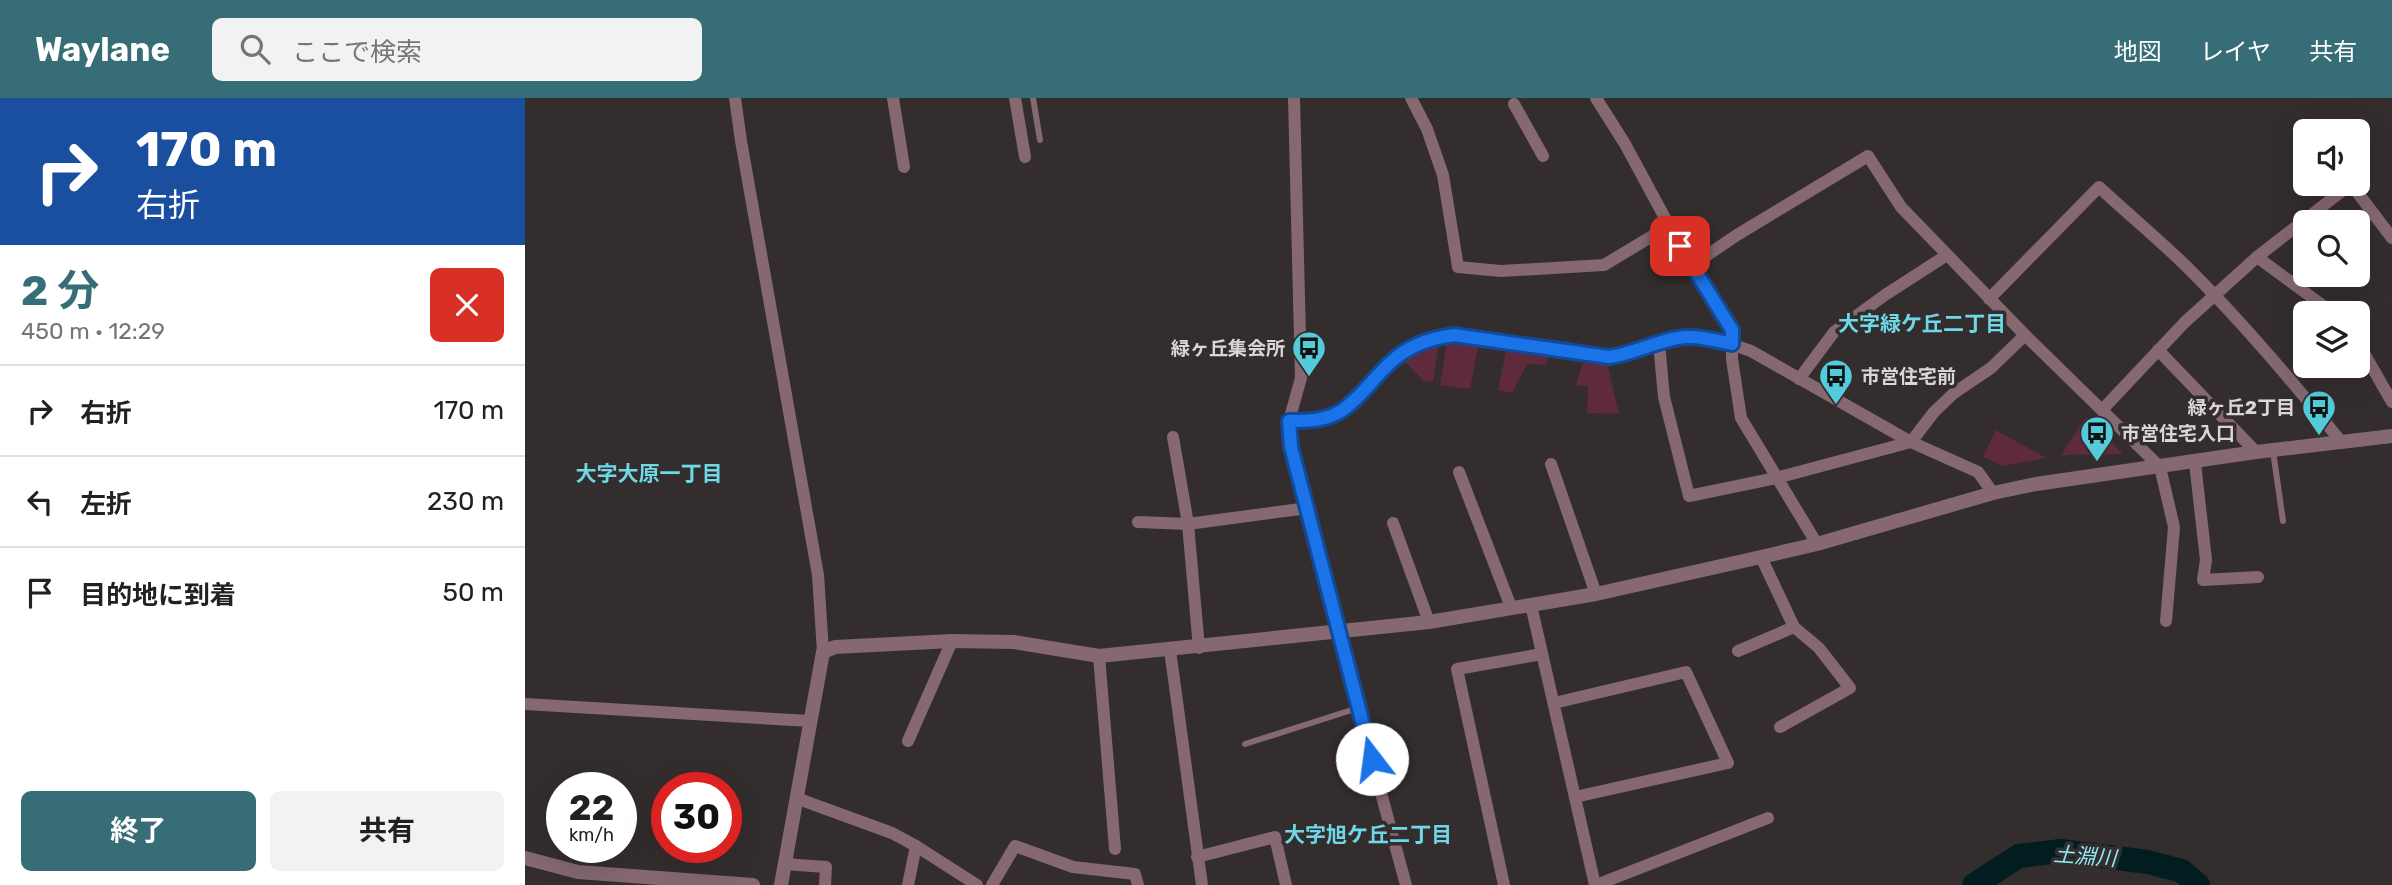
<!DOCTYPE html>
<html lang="ja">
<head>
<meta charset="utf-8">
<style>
  body { margin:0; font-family:Rubik,"Noto Sans JP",sans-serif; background:#f2f2f2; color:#202124; height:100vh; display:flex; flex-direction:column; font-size:26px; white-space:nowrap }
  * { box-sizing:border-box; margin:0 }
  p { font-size:23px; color:#757577 }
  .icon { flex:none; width:38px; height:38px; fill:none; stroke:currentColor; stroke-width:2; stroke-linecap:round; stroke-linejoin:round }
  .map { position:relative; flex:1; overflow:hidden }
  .sheet { display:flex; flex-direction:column; background:#fff; width:525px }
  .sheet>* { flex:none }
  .banner { background:#1a4fa0; color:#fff; overflow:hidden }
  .controls { position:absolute; left:1768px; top:21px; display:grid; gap:14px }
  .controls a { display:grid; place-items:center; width:77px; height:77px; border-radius:10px; background:#fff; box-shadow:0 7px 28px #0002; font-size:35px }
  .speed { position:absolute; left:21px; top:674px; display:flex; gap:14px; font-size:35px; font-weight:700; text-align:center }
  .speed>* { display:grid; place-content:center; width:91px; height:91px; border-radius:50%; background:#fff; box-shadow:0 7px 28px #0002; line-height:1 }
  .speed small { font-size:18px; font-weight:400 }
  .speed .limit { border:10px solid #d22; background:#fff; color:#111 }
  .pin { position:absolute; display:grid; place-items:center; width:60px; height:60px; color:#fff; margin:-30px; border-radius:14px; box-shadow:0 4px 10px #0006 }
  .me { position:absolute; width:77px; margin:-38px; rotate:345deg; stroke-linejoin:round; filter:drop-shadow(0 0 5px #0008) }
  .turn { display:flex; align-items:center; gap:24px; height:147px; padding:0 21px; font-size:32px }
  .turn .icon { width:91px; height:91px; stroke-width:2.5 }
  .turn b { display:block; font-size:49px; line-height:60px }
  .round { display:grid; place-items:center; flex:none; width:74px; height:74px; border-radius:10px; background:#f2f2f2 }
  .summary { display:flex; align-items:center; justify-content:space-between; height:119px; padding:0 21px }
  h1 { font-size:42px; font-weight:700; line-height:52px; color:#376d76 }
  .cta { display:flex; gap:14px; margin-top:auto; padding:14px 21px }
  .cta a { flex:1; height:80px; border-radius:10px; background:#376d76; color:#fff; font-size:28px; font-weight:700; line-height:80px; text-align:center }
  .cta a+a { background:#f2f2f2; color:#202124 }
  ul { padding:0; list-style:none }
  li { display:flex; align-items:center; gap:21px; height:91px; padding:0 21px; border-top:2px solid #e0e0e0 }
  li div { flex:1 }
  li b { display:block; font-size:26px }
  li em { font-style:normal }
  header { display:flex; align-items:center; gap:42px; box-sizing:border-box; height:98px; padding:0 35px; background:#376d76; color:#fff }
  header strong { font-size:33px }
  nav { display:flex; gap:38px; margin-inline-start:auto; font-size:24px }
  .search { width:490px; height:63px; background:#f2f2f2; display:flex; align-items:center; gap:18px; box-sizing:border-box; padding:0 24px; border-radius:10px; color:#757577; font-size:26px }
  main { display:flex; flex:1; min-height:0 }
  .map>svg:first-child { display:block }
  .green { fill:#5e2a3c }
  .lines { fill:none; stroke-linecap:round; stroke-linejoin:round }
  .river { stroke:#021d20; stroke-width:24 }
  .service { stroke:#856870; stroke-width:6 }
  .minor { stroke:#856870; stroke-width:12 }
  .tertiary { stroke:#856870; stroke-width:14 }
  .route-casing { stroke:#114b97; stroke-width:18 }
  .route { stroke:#1a73e8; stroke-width:12 }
  .labels { text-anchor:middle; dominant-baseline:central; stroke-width:7; stroke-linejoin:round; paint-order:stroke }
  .poi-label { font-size:19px; font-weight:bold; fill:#dad6d7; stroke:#342d2e; text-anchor:end }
  .neighbourhood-label { font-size:21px; font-weight:bold; fill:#6ed8e7; stroke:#342d2e }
  .water-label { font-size:21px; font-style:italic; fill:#8ceaf8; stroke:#342d2e }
</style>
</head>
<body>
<header>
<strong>Waylane</strong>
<div class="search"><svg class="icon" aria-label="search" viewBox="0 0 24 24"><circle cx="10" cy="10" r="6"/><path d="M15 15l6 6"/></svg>ここで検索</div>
<nav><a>地図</a><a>レイヤ</a><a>共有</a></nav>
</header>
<main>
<section class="sheet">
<div class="banner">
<div class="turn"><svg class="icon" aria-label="right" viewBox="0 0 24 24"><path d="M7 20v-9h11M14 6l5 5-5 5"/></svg><div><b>170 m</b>右折</div></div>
</div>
<div class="summary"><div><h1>2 分</h1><p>450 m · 12:29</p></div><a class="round" style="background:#d93025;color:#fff"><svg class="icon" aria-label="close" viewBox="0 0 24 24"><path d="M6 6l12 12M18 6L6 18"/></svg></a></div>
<ul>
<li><svg class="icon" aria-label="right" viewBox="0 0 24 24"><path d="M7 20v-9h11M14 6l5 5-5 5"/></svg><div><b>右折</b></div><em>170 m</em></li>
<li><svg class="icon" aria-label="left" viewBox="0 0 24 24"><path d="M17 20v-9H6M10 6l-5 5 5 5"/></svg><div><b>左折</b></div><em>230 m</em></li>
<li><svg class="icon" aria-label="arrive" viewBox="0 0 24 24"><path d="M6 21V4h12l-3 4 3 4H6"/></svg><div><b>目的地に到着</b></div><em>50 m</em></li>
</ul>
<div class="cta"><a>終了</a><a>共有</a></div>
</section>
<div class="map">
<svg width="1867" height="787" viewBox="0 0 1867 787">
  <rect width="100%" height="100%" fill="#342d2e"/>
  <g class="green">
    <polygon points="922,243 954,244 945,291 915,287"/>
    <polygon points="914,244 908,284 899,283 877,261 894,251"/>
    <polygon points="982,248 1025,253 1021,267 1002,266 987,295 973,292"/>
    <polygon points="1059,261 1082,265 1094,316 1062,315 1063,289 1051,287"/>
    <polygon points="1561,319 1598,356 1536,357"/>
    <polygon points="1471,332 1521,360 1478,368 1458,359"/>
  </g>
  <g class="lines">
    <polyline class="river" points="1449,787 1494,758 1536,753 1623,764 1657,773 1673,787"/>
    <g class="service">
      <polyline points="508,0 515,42"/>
      <polyline points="1748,353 1758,423"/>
      <polyline points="720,646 833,610"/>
    </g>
    <g class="minor">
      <polyline points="210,0 216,43 293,477 298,554"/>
      <polyline points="368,0 379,69"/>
      <polyline points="490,0 500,59"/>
      <polyline points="769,0 776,280 764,323 766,349 833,610 881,787"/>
      <polyline points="886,0 902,31 918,77 933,169 976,173 1079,167 1144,128"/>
      <polyline points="1071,0 1100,46 1166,168 1207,232 1207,261 1216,320 1292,446"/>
      <polyline points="989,6 1018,58"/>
      <polyline points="1732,159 1808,215"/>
      <polyline points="1166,168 1212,137 1343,58 1376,109 1500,237 1635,369 1649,429 1641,523"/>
      <path d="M 1464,201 L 1574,89 C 1604,117 1636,143 1665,172 C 1719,226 1769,285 1817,345"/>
      <polyline points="1832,243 1867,304"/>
      <polyline points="1134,245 1139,299 1164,398 1251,380 1386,344 1409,314 1429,295 1466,270 1500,237"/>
      <polyline points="1633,252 1731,354"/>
      <polyline points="1274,281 1309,234 1360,197 1422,157"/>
      <polyline points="1577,312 1660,224 1732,159 1826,86 1867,140"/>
      <path d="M 764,323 C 782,323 801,323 816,313 C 836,300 849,280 866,264 C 884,247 906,240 929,238 L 1084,259 C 1108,256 1130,243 1155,240 C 1179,237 1204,245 1226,253 L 1386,344 L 1453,374 L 1468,395"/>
      <polyline points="648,339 663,426 674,550"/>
      <polyline points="1670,365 1681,462 1678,482 1733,479"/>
      <polyline points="1026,366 1071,496"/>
      <polyline points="934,374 986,509"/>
      <polyline points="613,424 663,426 783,410"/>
      <polyline points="868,425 904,524"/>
      <polyline points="1236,459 1269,529 1294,550 1325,590 1255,629"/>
      <polyline points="1006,507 1070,787"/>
      <polyline points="645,552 677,787"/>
      <polyline points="1213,553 1269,529"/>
      <polyline points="574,558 590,751"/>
      <polyline points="1029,605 1161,574 1203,665 1050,699"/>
      <polyline points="0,606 285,623"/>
      <polyline points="383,643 427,543"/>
      <polyline points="271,700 367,735 391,748 452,787"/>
      <polyline points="672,759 750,739 761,787"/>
      <polyline points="259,766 301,769 300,787"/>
      <polyline points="383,787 391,748"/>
      <polyline points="467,787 490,748 548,769 610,776 613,787"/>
      <polyline points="979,787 932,571 1017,556"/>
      <polyline points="1071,787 1243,720"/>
    </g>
    <g class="tertiary">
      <polyline points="0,760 53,774 228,787"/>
      <polyline points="256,787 298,554 310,549 427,543 489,544 574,558 904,524 1071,496 1236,459 1292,446 1468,395 1511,386 1731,354 1867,338"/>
    </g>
  </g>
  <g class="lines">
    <g class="route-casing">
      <path id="route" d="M 847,661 L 766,349 L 764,323 C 782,323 801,323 816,313 C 836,300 848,280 866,264 C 884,247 906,240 929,237 L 1084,259 C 1108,256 1129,244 1153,240 C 1171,237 1189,242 1207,246 L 1207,232 L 1155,148"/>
    </g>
    <use href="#route" class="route"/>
  </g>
  <defs>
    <g id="bus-pin" transform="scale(1.75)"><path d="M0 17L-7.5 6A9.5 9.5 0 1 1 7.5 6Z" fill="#53cbdb" stroke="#342d2e"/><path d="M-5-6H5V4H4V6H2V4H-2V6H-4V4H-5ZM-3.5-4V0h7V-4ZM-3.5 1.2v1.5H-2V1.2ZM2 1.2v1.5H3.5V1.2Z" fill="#111"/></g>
  </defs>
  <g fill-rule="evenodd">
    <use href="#bus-pin" x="784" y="250"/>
    <use href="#bus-pin" x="1311" y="278"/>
    <use href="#bus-pin" x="1794" y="309"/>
    <use href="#bus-pin" x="1572" y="335"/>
  </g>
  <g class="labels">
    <g class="poi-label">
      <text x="760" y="250">緑ヶ丘集会所</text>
      <text x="1336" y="278" text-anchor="start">市営住宅前</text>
      <text x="1770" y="309">緑ヶ丘2丁目</text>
      <text x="1596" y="335" text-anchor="start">市営住宅入口</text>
    </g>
    <g class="neighbourhood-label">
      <text x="1397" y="225">大字緑ケ丘二丁目</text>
      <text x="124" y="375">大字大原一丁目</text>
      <text x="843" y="736">大字旭ケ丘二丁目</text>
    </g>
    <g class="water-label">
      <text transform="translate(1560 758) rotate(4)">土淵川</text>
    </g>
  </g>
</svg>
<div class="controls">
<a><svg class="icon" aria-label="sound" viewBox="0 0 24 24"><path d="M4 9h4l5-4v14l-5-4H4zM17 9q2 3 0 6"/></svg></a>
<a><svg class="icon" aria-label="search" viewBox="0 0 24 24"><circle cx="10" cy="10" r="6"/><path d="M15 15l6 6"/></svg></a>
<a><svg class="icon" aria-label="layers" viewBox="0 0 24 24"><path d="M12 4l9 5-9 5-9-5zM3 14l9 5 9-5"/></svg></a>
</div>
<div class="speed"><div>22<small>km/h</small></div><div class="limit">30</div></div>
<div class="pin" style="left:1155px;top:148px;background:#d93025"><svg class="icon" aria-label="arrive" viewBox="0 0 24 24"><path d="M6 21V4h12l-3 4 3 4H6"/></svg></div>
<svg class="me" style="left:847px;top:661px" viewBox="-20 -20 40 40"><circle r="19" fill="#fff"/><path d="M0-13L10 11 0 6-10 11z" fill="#1a73e8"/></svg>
</div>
</main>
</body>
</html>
